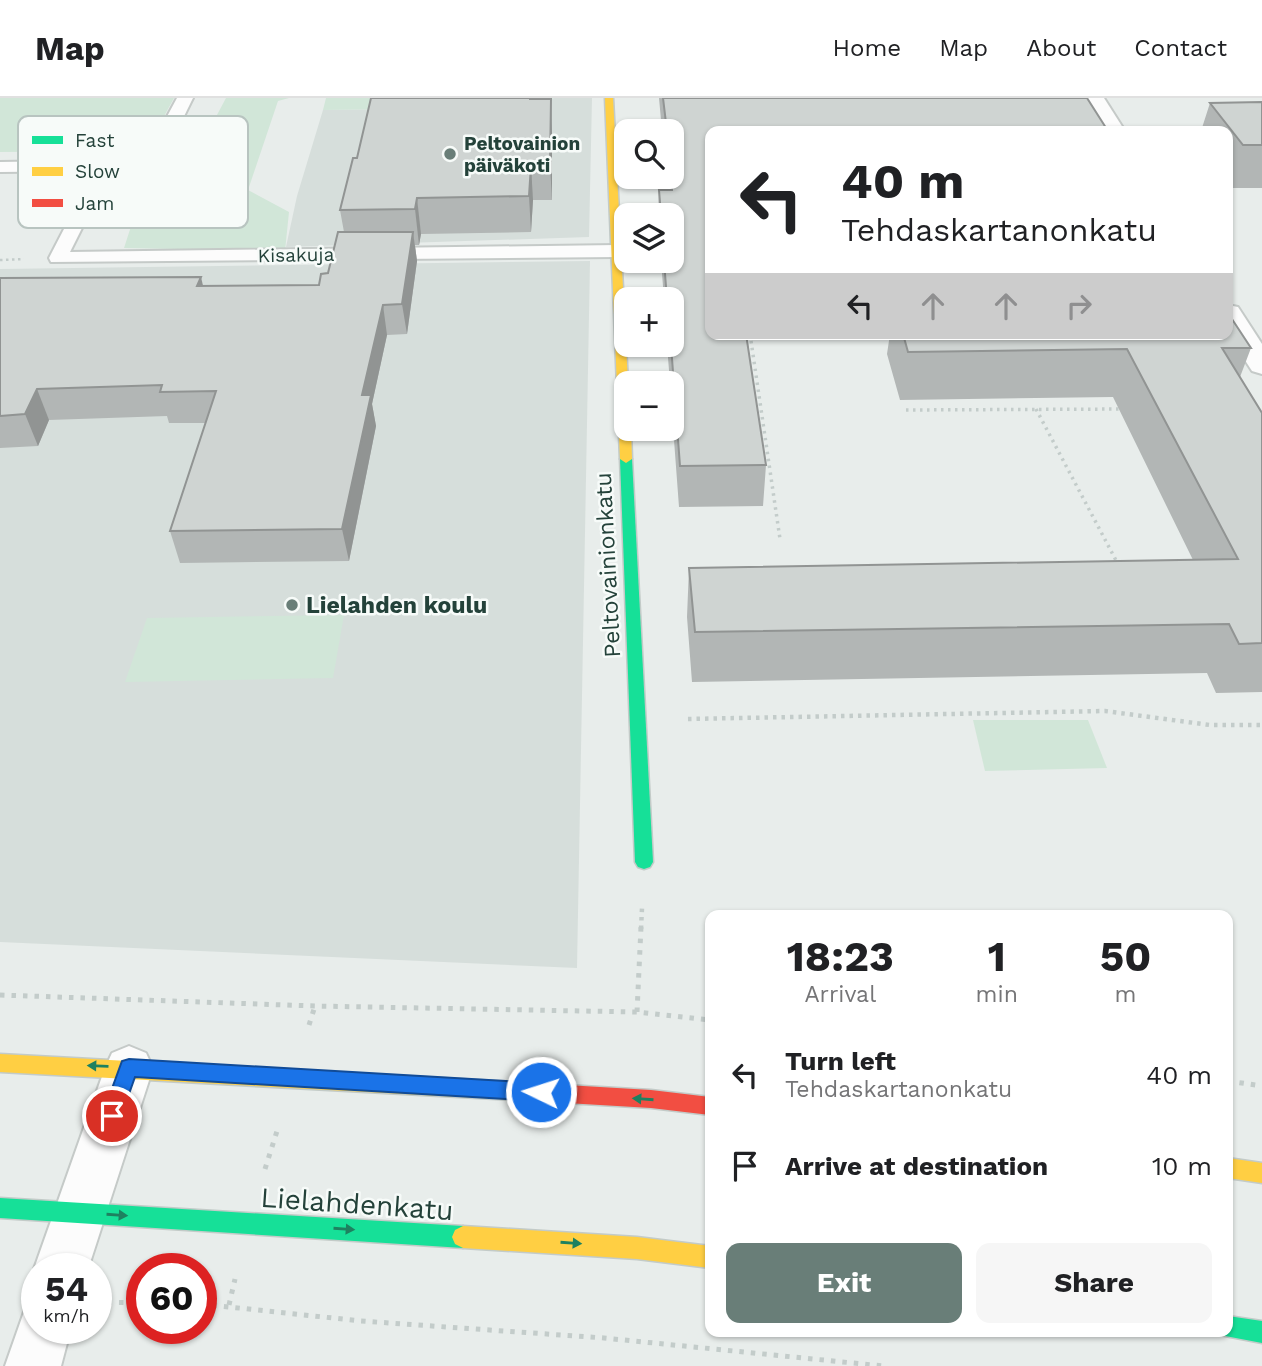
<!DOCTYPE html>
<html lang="en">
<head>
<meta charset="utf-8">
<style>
  body { margin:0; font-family:"Work Sans",sans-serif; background:#f6f6f6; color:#202124; height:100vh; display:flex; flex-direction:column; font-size:26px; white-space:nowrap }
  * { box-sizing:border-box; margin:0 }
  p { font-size:23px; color:#757577 }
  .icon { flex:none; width:38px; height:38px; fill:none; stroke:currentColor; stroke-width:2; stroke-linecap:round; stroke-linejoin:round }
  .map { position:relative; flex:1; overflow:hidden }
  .drawer { position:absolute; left:705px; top:812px; width:528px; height:427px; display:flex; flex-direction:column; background:#fff; border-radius:14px; box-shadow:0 2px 5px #0004 }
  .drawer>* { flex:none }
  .hud { position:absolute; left:705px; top:28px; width:528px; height:214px; border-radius:14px; box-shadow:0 2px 5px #0004; background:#fff; color:#202124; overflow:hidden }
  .fabs { position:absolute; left:614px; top:21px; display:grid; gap:14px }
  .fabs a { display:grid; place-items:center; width:70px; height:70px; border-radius:14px; background:#fff; box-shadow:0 2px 5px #0004; font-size:35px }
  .speed { position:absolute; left:21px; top:1155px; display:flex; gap:14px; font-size:35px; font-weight:700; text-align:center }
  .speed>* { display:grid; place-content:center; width:91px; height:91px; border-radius:50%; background:#fff; box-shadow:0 2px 5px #0004; line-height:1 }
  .speed small { font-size:18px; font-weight:400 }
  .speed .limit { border:10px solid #d22; background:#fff; color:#111 }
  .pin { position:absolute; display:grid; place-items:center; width:60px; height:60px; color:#fff; margin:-30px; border:4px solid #fff; border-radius:50%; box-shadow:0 2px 7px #0007 }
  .me { position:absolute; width:77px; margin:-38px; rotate:274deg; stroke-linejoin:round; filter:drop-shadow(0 0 5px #0008) }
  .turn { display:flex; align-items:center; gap:24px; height:147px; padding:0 21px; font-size:32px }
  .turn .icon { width:91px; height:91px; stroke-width:2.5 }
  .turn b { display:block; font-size:49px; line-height:60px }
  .lanes { display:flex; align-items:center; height:66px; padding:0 21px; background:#0003; justify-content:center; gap:35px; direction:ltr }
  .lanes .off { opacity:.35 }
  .eta { display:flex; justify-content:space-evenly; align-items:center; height:119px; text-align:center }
  .eta b { font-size:42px; font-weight:700; line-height:49px }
  .button { display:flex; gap:14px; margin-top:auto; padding:14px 21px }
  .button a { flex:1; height:80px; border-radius:14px; background:#697e78; color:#fff; font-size:28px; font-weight:700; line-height:80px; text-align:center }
  .button a+a { background:#f6f6f6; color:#202124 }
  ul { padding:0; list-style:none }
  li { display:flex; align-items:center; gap:21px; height:91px; padding:0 21px }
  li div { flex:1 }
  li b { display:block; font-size:26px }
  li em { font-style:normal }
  header { display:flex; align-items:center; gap:42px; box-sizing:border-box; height:98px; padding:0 35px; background:#fff; border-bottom:2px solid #e0e0e0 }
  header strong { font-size:33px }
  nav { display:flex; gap:38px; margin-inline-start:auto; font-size:24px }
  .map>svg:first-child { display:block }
  .built { fill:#d6dedb }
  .green { fill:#d1e6d8 }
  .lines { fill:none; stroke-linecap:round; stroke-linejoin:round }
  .lane-casing { stroke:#c5cac8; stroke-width:4 }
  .street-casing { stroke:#c5cac8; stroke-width:4 }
  .fast-casing { stroke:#c3cbc8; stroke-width:3 }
  .slow-casing { stroke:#c3cbc8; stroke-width:3 }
  .jam-casing { stroke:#c3cbc8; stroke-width:3 }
  .path-far3 { stroke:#c3ccca; stroke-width:2.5; stroke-dasharray:2.5 3.5; stroke-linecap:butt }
  .path-far2 { stroke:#c3ccca; stroke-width:3.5; stroke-dasharray:2.5 4.5; stroke-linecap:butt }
  .path-far1 { stroke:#c3ccca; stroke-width:4.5; stroke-dasharray:3.5 5; stroke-linecap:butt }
  .path { stroke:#c3ccca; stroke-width:5; stroke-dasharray:4.5 7; stroke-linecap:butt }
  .lane { fill:#fcfcfc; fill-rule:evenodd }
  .street { fill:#fcfcfc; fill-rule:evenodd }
  .fast { fill:#16e098; fill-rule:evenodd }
  .slow { fill:#ffcf43; fill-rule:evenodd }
  .jam { fill:#f24e42; fill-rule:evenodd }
  .wall { fill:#b2b6b5 }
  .shaded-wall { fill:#919493 }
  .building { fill:#cfd4d2; stroke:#919493; stroke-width:2 }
  .oneway { fill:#1e8160 }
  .route { fill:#1a73e8; stroke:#114b97; stroke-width:2 }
  .poi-dot { fill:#697e78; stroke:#f7fbf9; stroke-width:2.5 }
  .labels { text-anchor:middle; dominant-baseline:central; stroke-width:5; stroke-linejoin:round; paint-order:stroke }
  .far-poi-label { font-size:19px; font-weight:bold; fill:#24423a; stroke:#f7fbf9; text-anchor:start }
  .far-street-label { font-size:19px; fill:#24423a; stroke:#f7fbf9 }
  .street-label { font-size:23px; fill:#24423a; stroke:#f7fbf9 }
  .poi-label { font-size:23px; font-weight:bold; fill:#24423a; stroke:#f7fbf9; text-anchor:start }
  .near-street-label { font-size:28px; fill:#24423a; stroke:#f7fbf9 }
  .key { fill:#f7fbf9; stroke:#b8c4c0; stroke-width:2 }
  .key-label { font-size:19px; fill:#24423a }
</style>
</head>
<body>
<header>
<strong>Map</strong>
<nav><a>Home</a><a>Map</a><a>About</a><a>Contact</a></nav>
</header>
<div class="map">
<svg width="1262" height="1268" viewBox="0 0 1262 1268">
  <rect width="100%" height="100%" fill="#e8edeb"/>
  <g class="built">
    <polygon points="554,0 592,0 589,139 286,149 297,98 323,12 480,10 522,14"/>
    <polygon points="590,163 577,870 0,844 0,171"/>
  </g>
  <g class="green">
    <polygon points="0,0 174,0 145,53 0,54"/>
    <polygon points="226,0 289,0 278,3 248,92 289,114 285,153 124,150 146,82 201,47"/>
    <polygon points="326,0 554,0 522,14 480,10 323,12"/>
    <polygon points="344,517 333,580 125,584 147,520"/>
    <polygon points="973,622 1088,622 1107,670 985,673"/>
  </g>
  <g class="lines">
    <g class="lane-casing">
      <path id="lane" d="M 177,0 L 193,0 C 171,43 166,72 111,72 L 70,154 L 617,147 L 626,153 L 617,159 L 51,164 L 49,160 L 94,73 L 0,74 L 0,64 L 129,62 L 150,50 Z"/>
    </g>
    <g class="street-casing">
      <g id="street">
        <polygon points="1082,0 1104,0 1125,33 1103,33"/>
        <polygon points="1228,207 1238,209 1262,246 1262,276 1252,273 1228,236"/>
        <polygon points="129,948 146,955 153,970 88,1171 37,1171 37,1176 34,1171 105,970 112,955"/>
        <polygon points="37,1206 37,1230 71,1230 61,1268 5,1268 25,1211"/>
      </g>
    </g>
    <g class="fast-casing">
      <g id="fast">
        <polygon points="626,357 632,361 653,764 650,769 644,771 638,769 635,764 620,361"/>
        <polygon points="0,1100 463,1128 471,1132 474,1139 471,1146 463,1150 0,1120"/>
        <polygon points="1228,1218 1262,1223 1262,1245 1220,1237 1219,1234 1228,1234"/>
      </g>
    </g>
    <g class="slow-casing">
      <g id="slow">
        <polygon points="605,0 613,0 628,285 626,331 631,331 632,361 626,365 620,361"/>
        <polygon points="0,956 549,986 556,989 559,995 556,1001 549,1004 0,974"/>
        <polygon points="1228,1060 1262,1065 1262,1085 1228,1080"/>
        <polygon points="463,1128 637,1139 710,1148 710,1170 637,1161 463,1150 455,1146 452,1139 455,1132"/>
      </g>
    </g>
    <g class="jam-casing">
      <polygon id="jam" points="549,986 651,992 710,999 710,1017 651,1010 549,1004 542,1001 539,995 542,989"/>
    </g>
    <polyline class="path-far3" points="0,162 24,161"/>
    <g class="path-far2">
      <polyline points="750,236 780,441"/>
      <polyline points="1036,311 1119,468"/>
      <polyline points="906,312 1125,311"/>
    </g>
    <g class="path-far1">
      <polyline points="688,621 1105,613 1210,627 1262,627"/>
      <polyline points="641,831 642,810"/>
    </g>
    <g class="path">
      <polyline points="0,897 315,908 637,914 710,922"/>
      <polyline points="637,914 641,829"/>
      <polyline points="309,927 315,908"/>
      <polyline points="1228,983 1262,988"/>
      <polyline points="265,1071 278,1030"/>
      <polyline points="96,1204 142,1205"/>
      <polyline points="201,1206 361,1223 604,1240 883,1268"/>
      <polyline points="229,1207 235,1181"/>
    </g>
    <use href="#lane" class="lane"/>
    <use href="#street" class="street"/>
    <use href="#fast" class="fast"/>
    <use href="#slow" class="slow"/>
    <use href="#jam" class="jam"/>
  </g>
  <g class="wall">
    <polygon points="659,0 1087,0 710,33 766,367 763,408 679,409 672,315 672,285 670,285 667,247 672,247 672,201 664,201 661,163 672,163 672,117 658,117 659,92 668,92 667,79 672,79 672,33 662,33"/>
    <polygon points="532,1 552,35 552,102 533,102 531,134 421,136 419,147 415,147 417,163 407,236 387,237 372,306 376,328 349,463 180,465 170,433 206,325 169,325 167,318 49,322 38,348 0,350 0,180 203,188 319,187 328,175 344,134 340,112 357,60"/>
    <polygon points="1262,4 1262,90 1229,90 1228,33 1201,33 1210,5"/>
    <polygon points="890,236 1228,236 1251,250 1240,279 1262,315 1262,594 1216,595 1207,575 692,584 687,519 689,470 1193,462 1113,299 900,302 887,256"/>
  </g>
  <g class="shaded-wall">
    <polygon points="551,1 552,35 552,102 550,67"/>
    <polygon points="531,67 533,102 531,134 529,98"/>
    <polygon points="417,100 421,136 419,147 415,111"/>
    <polygon points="413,134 417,163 407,236 402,206"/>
    <polygon points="201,179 208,209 197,188"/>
    <polygon points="383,207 387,237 372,306 376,328 349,463 342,431 362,297"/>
    <polygon points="37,291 49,322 38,348 25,316"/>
  </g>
  <g class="building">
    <polygon points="371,0 530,0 530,1 551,1 550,67 531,67 529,98 417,100 415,111 340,112 353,60 357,60"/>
    <polygon points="663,0 1087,0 1108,33 710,33 710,236 746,236 766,367 680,368 671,247 672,247 672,201 667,201 664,163 672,163 672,117 661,117 659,92 672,92 671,79 672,79 672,33 667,33"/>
    <polygon points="1262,4 1262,47 1243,47 1210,5"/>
    <polygon points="338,134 413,134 402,206 383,207 362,297 371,297 342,431 170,433 216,293 160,294 162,287 37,291 25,316 0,318 0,180 201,179 197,188 319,187 321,176 328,175"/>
    <polygon points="1228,215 1251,250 1222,250 1262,315 1262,545 1239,546 1229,526 695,534 689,470 1238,461 1127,251 908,254 903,236 1228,236"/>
  </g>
  <defs><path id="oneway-solid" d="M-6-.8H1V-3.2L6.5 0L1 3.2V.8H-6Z" transform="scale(1.75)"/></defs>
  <g class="oneway">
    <use href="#oneway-solid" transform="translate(98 968) rotate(-178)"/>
    <use href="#oneway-solid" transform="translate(643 1001) rotate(-176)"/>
    <use href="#oneway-solid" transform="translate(117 1117) rotate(4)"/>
    <use href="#oneway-solid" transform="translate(344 1131) rotate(4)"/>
    <use href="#oneway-solid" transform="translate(571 1145) rotate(4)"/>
  </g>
  <polygon class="route" points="129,961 541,985 548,988 551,994 548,1001 541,1003 135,979 119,1024 112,1027 105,1024 102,1018 122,963"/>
  <g class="poi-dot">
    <circle cx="450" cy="56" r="7"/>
    <circle cx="292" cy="507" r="7"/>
  </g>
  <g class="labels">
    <g class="far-poi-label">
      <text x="464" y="45">Peltovainion<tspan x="464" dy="22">päiväkoti</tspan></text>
    </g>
    <g class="far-street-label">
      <text transform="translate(296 157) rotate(-1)">Kisakuja</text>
    </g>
    <g class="street-label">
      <text transform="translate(608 467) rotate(-93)">Peltovainionkatu</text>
    </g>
    <g class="poi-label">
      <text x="306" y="507">Lielahden koulu</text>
    </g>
    <g class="near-street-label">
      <text transform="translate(357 1106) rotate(4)">Lielahdenkatu</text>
    </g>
  </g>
  <rect x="18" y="18" width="230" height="112" rx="10" class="key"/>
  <rect x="32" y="38" width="31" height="8" fill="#16e098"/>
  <rect x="32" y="69" width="31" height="9" fill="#ffcf43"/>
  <rect x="32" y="101" width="31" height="8" fill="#f24e42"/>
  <g class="key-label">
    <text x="75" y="49">Fast</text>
    <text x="75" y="80">Slow</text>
    <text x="75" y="112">Jam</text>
  </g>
</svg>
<div class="fabs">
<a><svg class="icon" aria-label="search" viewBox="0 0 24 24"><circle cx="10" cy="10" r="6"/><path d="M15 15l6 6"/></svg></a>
<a><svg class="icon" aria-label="layers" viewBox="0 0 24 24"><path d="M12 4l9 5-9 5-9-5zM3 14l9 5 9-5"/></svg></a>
<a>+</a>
<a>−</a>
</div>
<div class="speed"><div>54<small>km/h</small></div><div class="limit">60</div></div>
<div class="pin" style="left:112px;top:1018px;background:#d93025"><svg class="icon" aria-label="arrive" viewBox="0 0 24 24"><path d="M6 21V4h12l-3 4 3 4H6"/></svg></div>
<svg class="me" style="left:541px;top:994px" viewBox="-20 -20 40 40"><circle r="17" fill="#1a73e8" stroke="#fff" stroke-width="3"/><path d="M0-11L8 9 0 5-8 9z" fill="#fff"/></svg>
<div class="hud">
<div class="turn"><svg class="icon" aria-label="left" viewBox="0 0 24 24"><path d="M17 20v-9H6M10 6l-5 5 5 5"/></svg><div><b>40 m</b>Tehdaskartanonkatu</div></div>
<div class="lanes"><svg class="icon" aria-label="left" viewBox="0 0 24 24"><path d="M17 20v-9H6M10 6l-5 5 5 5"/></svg><svg class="icon off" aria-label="ahead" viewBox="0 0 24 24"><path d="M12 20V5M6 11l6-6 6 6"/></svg><svg class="icon off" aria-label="ahead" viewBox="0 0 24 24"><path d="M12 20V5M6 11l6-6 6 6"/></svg><svg class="icon off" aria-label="right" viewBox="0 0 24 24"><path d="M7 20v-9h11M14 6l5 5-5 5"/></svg></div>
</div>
<section class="drawer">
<div class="eta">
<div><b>18:23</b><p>Arrival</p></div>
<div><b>1</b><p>min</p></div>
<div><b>50</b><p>m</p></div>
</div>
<ul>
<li><svg class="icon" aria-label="left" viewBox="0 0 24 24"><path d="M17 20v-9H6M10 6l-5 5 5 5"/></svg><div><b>Turn left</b><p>Tehdaskartanonkatu</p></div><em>40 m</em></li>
<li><svg class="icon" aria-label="arrive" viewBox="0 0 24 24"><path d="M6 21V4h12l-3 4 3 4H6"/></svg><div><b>Arrive at destination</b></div><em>10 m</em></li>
</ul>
<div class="button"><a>Exit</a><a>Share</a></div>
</section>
</div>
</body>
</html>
